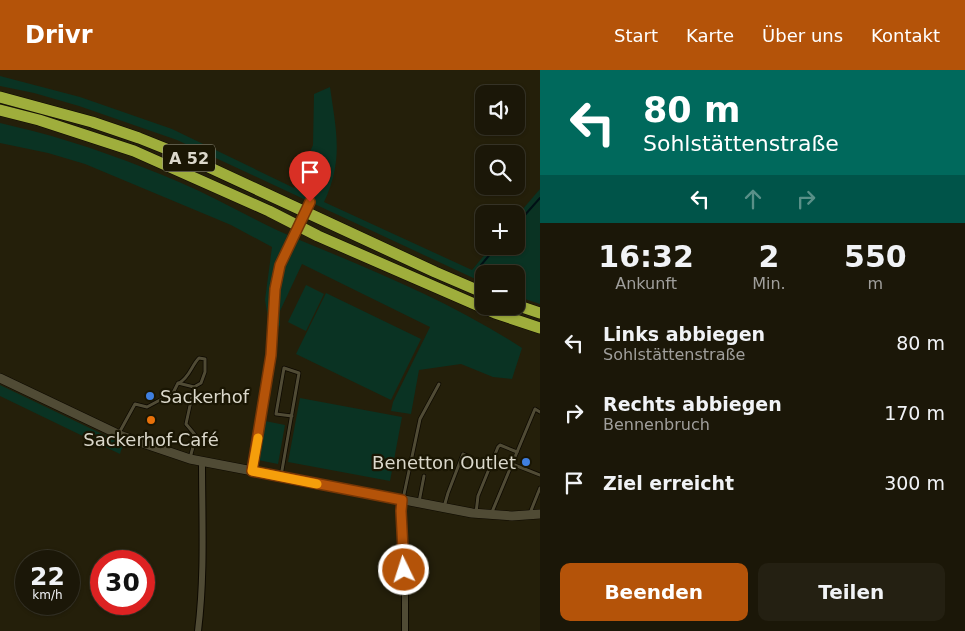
<!DOCTYPE html>
<html lang="de">
<head>
<meta charset="utf-8">
<style>
  body { margin:0; font-family:"DejaVu Sans",sans-serif; background:#242012; color:#f1f3f6; height:100vh; display:flex; flex-direction:column; font-size:19px; white-space:nowrap }
  * { box-sizing:border-box; margin:0 }
  p { font-size:16px; color:#a09f9c }
  .icon { flex:none; width:28px; height:28px; fill:none; stroke:currentColor; stroke-width:2; stroke-linecap:round; stroke-linejoin:round }
  .map { position:relative; flex:1; overflow:hidden }
  .drawer { display:flex; flex-direction:column; background:#1b1708; width:425px }
  .drawer>* { flex:none }
  .hud { background:#00695c; color:#fff; overflow:hidden }
  .fabs { position:absolute; left:475px; top:15px; display:grid; gap:10px }
  .fabs a { display:grid; place-items:center; width:50px; height:50px; border-radius:10px; background:#1b1708; box-shadow:0 1px 4px #0004,0 0 0 1px #393629; font-size:25px }
  .speed { position:absolute; left:15px; top:480px; display:flex; gap:10px; font-size:25px; font-weight:700; text-align:center }
  .speed>* { display:grid; place-content:center; width:65px; height:65px; border-radius:50%; background:#1b1708; box-shadow:0 1px 4px #0004,0 0 0 1px #393629; line-height:1 }
  .speed small { font-size:12px; font-weight:400 }
  .speed .limit { border:8px solid #d22; background:#fff; color:#111 }
  .pin { position:absolute; display:grid; place-items:center; width:42px; height:42px; color:#fff; margin:-51px -21px; border-radius:50% 50% 50% 0; rotate:-45deg; box-shadow:0 0 5px #0007 }
  .pin .icon { rotate:45deg }
  .me { position:absolute; width:55px; margin:-28px; rotate:356deg; stroke-linejoin:round; filter:drop-shadow(0 0 4px #0008) }
  .turn { display:flex; align-items:center; gap:18px; height:105px; padding:0 20px; font-size:22px }
  .turn .icon { width:65px; height:65px; stroke-width:2.5 }
  .turn b { display:block; font-size:35px; line-height:42px }
  .lanes { display:flex; align-items:center; height:48px; padding:0 20px; background:#0003; justify-content:center; gap:25px; direction:ltr }
  .lanes .off { opacity:.35 }
  .eta { display:flex; justify-content:space-evenly; align-items:center; height:85px; text-align:center }
  .eta b { font-size:30px; font-weight:600; line-height:35px }
  .button { display:flex; gap:10px; margin-top:auto; padding:10px 20px }
  .button a { flex:1; height:58px; border-radius:10px; background:#b45309; color:#fff; font-size:20px; font-weight:600; line-height:58px; text-align:center }
  .button a+a { background:#242012; color:#f1f3f6 }
  ul { padding:0; list-style:none }
  li { display:flex; align-items:center; gap:15px; height:70px; padding:0 20px }
  li div { flex:1 }
  li b { display:block; font-size:19px }
  li em { font-style:normal }
  header { display:flex; align-items:center; gap:30px; box-sizing:border-box; height:70px; padding:0 25px; background:#b45309; color:#fff }
  header strong { font-size:24px }
  nav { display:flex; gap:28px; margin-inline-start:auto; font-size:18px }
  main { display:flex; flex:1; min-height:0 }
  .map>svg:first-child { display:block }
  .green { fill:#0a3323 }
  .lines { fill:none; stroke-linecap:round; stroke-linejoin:round }
  .stream { stroke:#001015; stroke-width:2 }
  .lane-casing { stroke:#0d0900; stroke-width:4.5 }
  .street-casing { stroke:#0d0900; stroke-width:8 }
  .secondary-casing { stroke:#0d0900; stroke-width:10 }
  .highway-casing { stroke:#0d0900; stroke-width:12 }
  .lane { stroke:#504b35; stroke-width:3 }
  .street { stroke:#504b35; stroke-width:6 }
  .secondary { stroke:#504b35; stroke-width:9 }
  .highway { stroke:#9fae3c; stroke-width:11 }
  .lane-bridge-casing { stroke:#0d0900; stroke-width:4.5; stroke-linecap:butt }
  .lane-bridge { stroke:#504b35; stroke-width:3 }
  .route-casing { stroke:#753606; stroke-width:12 }
  .route { stroke:#b45309; stroke-width:9 }
  .slow { stroke:#f59e0b; stroke-width:9 }
  .shop-dot { fill:#3f7fe0; stroke:#1a1603; stroke-width:2 }
  .food-dot { fill:#e8710a; stroke:#1a1603; stroke-width:2 }
  .labels { text-anchor:middle; dominant-baseline:central; stroke-width:4.5; stroke-linejoin:round; paint-order:stroke }
  .shield { fill:#1a1603; stroke:#a19e8f; stroke-width:1 }
  .shield-label { font-size:16px; font-weight:bold; fill:#dbd8cb }
  .poi-label { font-size:18px; fill:#dbd8cb; stroke:#1a1603; text-anchor:start }
</style>
</head>
<body>
<header>
<strong>Drivr</strong>
<nav><a>Start</a><a>Karte</a><a>Über uns</a><a>Kontakt</a></nav>
</header>
<main>
<div class="map">
<svg width="540" height="561" viewBox="0 0 540 561">
  <rect width="100%" height="100%" fill="#241f0a"/>
  <g class="green">
    <path d="M 0,6 L 80,27 L 172,59 L 294,118 L 313,75 L 314,24 L 330,17 C 336,60 344,90 324,132 L 472,200 L 492,176 L 516,176 L 516,147 L 540,119 L 540,234 L 516,226 L 516,204 L 484,204 L 484,213 L 177,70 L 79,36 L 34,23 L 0,16 Z"/>
    <path d="M 0,53 C 11,56 22,58 33,61 C 83,74 132,92 179,112 C 221,130 260,154 302,171 C 377,202 453,233 522,278 L 512,309 L 493,307 L 461,294 L 419,300 L 411,344 L 391,341 L 393,332 L 430,257 L 302,194 L 280,241 L 280,255 L 272,272 L 265,230 L 272,177 L 231,155 L 85,94 L 48,83 L 0,73 Z"/>
    <polygon points="306,215 324,224 306,261 288,252"/>
    <polygon points="326,223 421,269 391,330 296,284"/>
    <polygon points="0,315 123,374 120,384 0,326"/>
    <polygon points="300,328 402,347 390,411 288,392"/>
    <polygon points="265,351 285,355 278,394 258,390"/>
  </g>
  <g class="lines">
    <g class="stream">
      <polyline points="516,155 540,128"/>
      <polyline points="481,195 497,176"/>
    </g>
    <g class="lane-casing">
      <g id="lane">
        <path d="M 179,313 C 190,307 191,296 199,288 L 205,289 L 205,302 L 201,313 L 194,317"/>
        <polyline points="119,363 135,334 147,337 173,323 178,313 194,317 186,354 196,366 190,388"/>
        <polyline points="512,394 535,339 540,342"/>
        <polyline points="252,401 271,285 275,219 280,195 289,175"/>
        <polyline points="281,406 299,303 284,298 276,344 292,346"/>
        <polyline points="403,429 420,349 439,314"/>
        <polyline points="419,432 424,406"/>
        <polyline points="444,437 448,423 463,384 472,388"/>
        <polyline points="492,442 512,394 540,405"/>
        <polyline points="476,443 478,426 498,377 500,375 517,382"/>
        <polyline points="530,443 540,418"/>
      </g>
    </g>
    <g class="street-casing">
      <g id="street">
        <polyline points="402,430 401,441 405,515 405,561"/>
        <path d="M 198,561 C 205,505 202,448 202,392"/>
      </g>
    </g>
    <g class="secondary-casing">
      <polyline id="secondary" points="0,308 122,366 190,389 472,443 512,446 540,444"/>
    </g>
    <g class="highway-casing">
      <g id="highway">
        <polyline points="0,27 92,52 139,68 189,88 435,202 484,223"/>
        <polyline points="0,40 39,50 134,81 269,141 318,166 495,243 540,258"/>
        <polyline points="516,235 540,243"/>
      </g>
    </g>
    <use href="#lane" class="lane"/>
    <use href="#street" class="street"/>
    <use href="#secondary" class="secondary"/>
    <use href="#highway" class="highway"/>
    <g class="lane-bridge-casing">
      <polyline id="lane-bridge" points="289,175 316,118"/>
    </g>
    <use href="#lane-bridge" class="lane-bridge"/>
  </g>
  <g class="lines">
    <g class="route-casing">
      <polyline id="route" points="310,132 280,195 275,219 271,285 252,401 402,430 401,441 404,500"/>
    </g>
    <use href="#route" class="route"/>
    <polyline class="slow" points="258,368 252,401 317,414"/>
  </g>
  <g class="shop-dot">
    <circle cx="150" cy="326" r="5"/>
    <circle cx="526" cy="392" r="5"/>
  </g>
  <circle class="food-dot" cx="151" cy="350" r="5"/>
  <g class="labels">
    <rect class="shield" x="163" y="74.5" width="52" height="27" rx="4"/>
    <g class="shield-label">
      <text x="189" y="88">A 52</text>
    </g>
    <g class="poi-label">
      <text x="160" y="326">Sackerhof</text>
      <text x="151" y="369" text-anchor="middle">Sackerhof-Café</text>
      <text x="516" y="392" text-anchor="end">Benetton Outlet</text>
    </g>
  </g>
</svg>
<div class="fabs">
<a><svg class="icon" aria-label="sound" viewBox="0 0 24 24"><path d="M4 9h4l5-4v14l-5-4H4zM17 9q2 3 0 6"/></svg></a>
<a><svg class="icon" aria-label="search" viewBox="0 0 24 24"><circle cx="10" cy="10" r="6"/><path d="M15 15l6 6"/></svg></a>
<a>+</a>
<a>−</a>
</div>
<div class="speed"><div>22<small>km/h</small></div><div class="limit">30</div></div>
<div class="pin" style="left:310px;top:132px;background:#d93025"><svg class="icon" aria-label="arrive" viewBox="0 0 24 24"><path d="M6 21V4h12l-3 4 3 4H6"/></svg></div>
<svg class="me" style="left:404px;top:500px" viewBox="-20 -20 40 40"><circle r="17" fill="#b45309" stroke="#fff" stroke-width="3"/><path d="M0-11L8 9 0 5-8 9z" fill="#fff"/></svg>
</div>
<section class="drawer">
<div class="hud">
<div class="turn"><svg class="icon" aria-label="left" viewBox="0 0 24 24"><path d="M17 20v-9H6M10 6l-5 5 5 5"/></svg><div><b>80 m</b>Sohlstättenstraße</div></div>
<div class="lanes"><svg class="icon" aria-label="left" viewBox="0 0 24 24"><path d="M17 20v-9H6M10 6l-5 5 5 5"/></svg><svg class="icon off" aria-label="ahead" viewBox="0 0 24 24"><path d="M12 20V5M6 11l6-6 6 6"/></svg><svg class="icon off" aria-label="right" viewBox="0 0 24 24"><path d="M7 20v-9h11M14 6l5 5-5 5"/></svg></div>
</div>
<div class="eta">
<div><b>16:32</b><p>Ankunft</p></div>
<div><b>2</b><p>Min.</p></div>
<div><b>550</b><p>m</p></div>
</div>
<ul>
<li><svg class="icon" aria-label="left" viewBox="0 0 24 24"><path d="M17 20v-9H6M10 6l-5 5 5 5"/></svg><div><b>Links abbiegen</b><p>Sohlstättenstraße</p></div><em>80 m</em></li>
<li><svg class="icon" aria-label="right" viewBox="0 0 24 24"><path d="M7 20v-9h11M14 6l5 5-5 5"/></svg><div><b>Rechts abbiegen</b><p>Bennenbruch</p></div><em>170 m</em></li>
<li><svg class="icon" aria-label="arrive" viewBox="0 0 24 24"><path d="M6 21V4h12l-3 4 3 4H6"/></svg><div><b>Ziel erreicht</b></div><em>300 m</em></li>
</ul>
<div class="button"><a>Beenden</a><a>Teilen</a></div>
</section>
</main>
</body>
</html>
